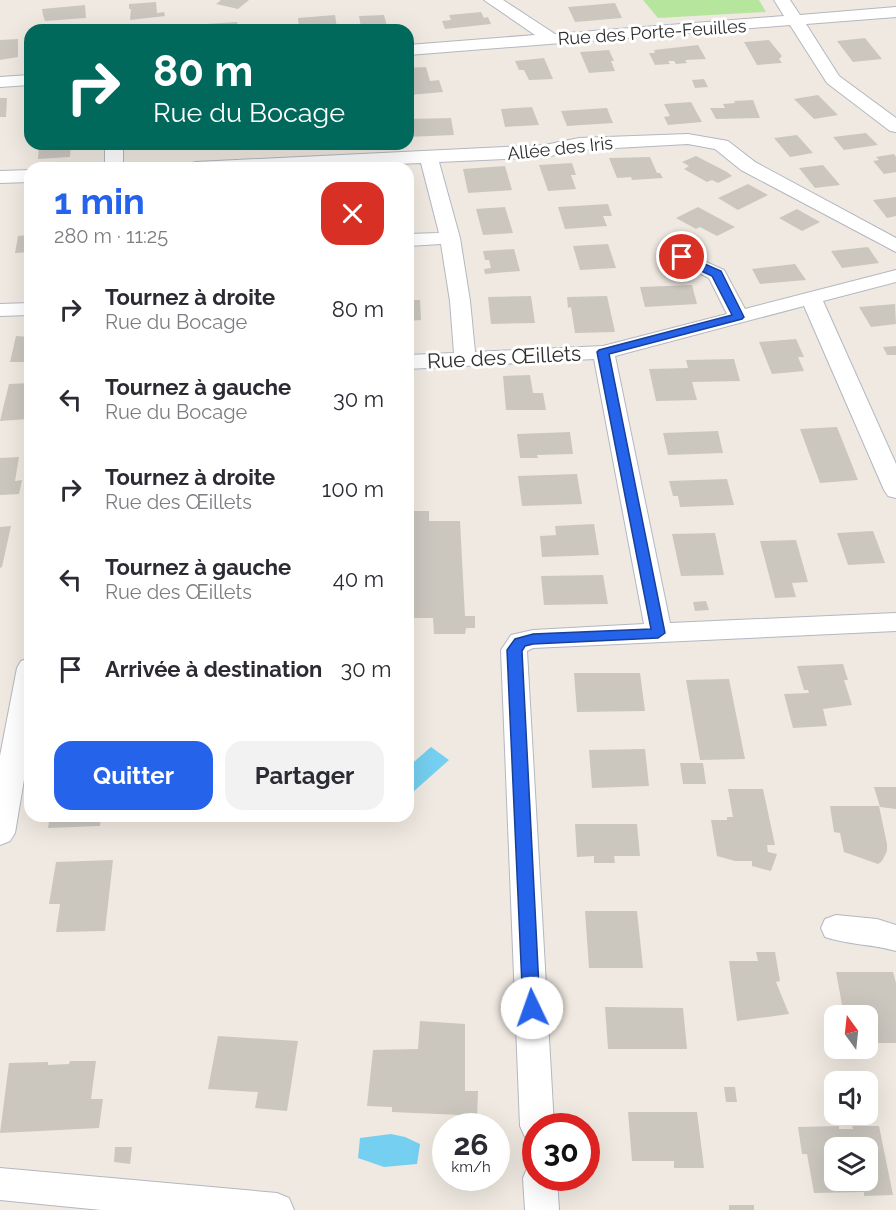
<!DOCTYPE html>
<html lang="fr">
<head>
<meta charset="utf-8">
<style>
  body { margin:0; font-family:Raleway,sans-serif; background:#f2f2f3; color:#2b2b33; height:100vh; display:flex; flex-direction:column; font-size:22px; white-space:nowrap }
  * { box-sizing:border-box; margin:0 }
  p { font-size:20px; color:#7c7c81 }
  .icon { flex:none; width:33px; height:33px; fill:none; stroke:currentColor; stroke-width:2; stroke-linecap:round; stroke-linejoin:round }
  .map { position:relative; flex:1; overflow:hidden }
  .drawer { position:absolute; left:24px; top:162px; width:390px; height:660px; display:flex; flex-direction:column; background:#fff; border-radius:18px; box-shadow:0 6px 24px #0002 }
  .drawer>* { flex:none }
  .top-card { position:absolute; left:24px; top:24px; width:390px; height:126px; border-radius:18px; box-shadow:0 6px 24px #0002; background:#00695c; color:#fff; overflow:hidden }
  .needle { width:39px; rotate:345deg }
  .controls { position:absolute; left:824px; top:1005px; display:grid; gap:12px }
  .controls a { display:grid; place-items:center; width:54px; height:54px; border-radius:12px; background:#fff; box-shadow:0 6px 24px #0002; font-size:30px }
  .speed { position:absolute; left:432px; top:1113px; display:flex; gap:12px; font-size:30px; font-weight:700; text-align:center }
  .speed>* { display:grid; place-content:center; width:78px; height:78px; border-radius:50%; background:#fff; box-shadow:0 6px 24px #0002; line-height:1 }
  .speed small { font-size:15px; font-weight:400 }
  .speed .limit { border:9px solid #d22; background:#fff; color:#111 }
  .pin { position:absolute; display:grid; place-items:center; width:51px; height:51px; color:#fff; margin:-26px; border:3px solid #fff; border-radius:50%; box-shadow:0 2px 6px #0007 }
  .me { position:absolute; width:66px; margin:-33px; rotate:357deg; stroke-linejoin:round; filter:drop-shadow(0 0 4px #0008) }
  .turn { display:flex; align-items:center; gap:21px; height:126px; padding:0 30px; font-size:27px }
  .turn .icon { width:78px; height:78px; stroke-width:2.5 }
  .turn b { display:block; font-size:42px; line-height:51px }
  .round { display:grid; place-items:center; flex:none; width:63px; height:63px; border-radius:18px; background:#f2f2f3 }
  .summary { display:flex; align-items:center; justify-content:space-between; height:102px; padding:0 30px }
  h1 { font-size:36px; font-weight:700; line-height:45px; color:#2563eb }
  .primary-button { display:flex; gap:12px; margin-top:auto; padding:12px 30px }
  .primary-button a { flex:1; height:69px; border-radius:18px; background:#2563eb; color:#fff; font-size:24px; font-weight:700; line-height:69px; text-align:center }
  .primary-button a+a { background:#f2f2f3; color:#2b2b33 }
  ul { padding:0; list-style:none }
  li { display:flex; align-items:center; gap:18px; height:90px; padding:0 30px }
  li div { flex:1 }
  li b { display:block; font-size:22px }
  li em { font-style:normal }
  .map>svg:first-child { display:block }
  .green { fill:#b6e59e }
  .water { fill:#75cff0 }
  .building { fill:#cbc7bf; fill-rule:evenodd }
  .lines { fill:none; stroke-linecap:round; stroke-linejoin:round }
  .minor-casing { stroke:#b4b7c1; stroke-width:2 }
  .minor { fill:#fff; fill-rule:evenodd }
  .route { fill:#2563eb; stroke:#184099; stroke-width:1.5 }
  .labels { text-anchor:middle; dominant-baseline:central; stroke-width:6; stroke-linejoin:round; paint-order:stroke }
  .far-street-label { font-size:18px; fill:#2e2e2e; stroke:#fff }
  .street-label { font-size:21px; fill:#2e2e2e; stroke:#fff }
</style>
</head>
<body>
<div class="map">
<svg width="896" height="1210" viewBox="0 0 896 1210">
  <rect width="100%" height="100%" fill="#efe9e1"/>
  <polygon class="green" points="643,0 759,0 766,12 658,18"/>
  <g class="water">
    <polygon points="431,747 449,760 413,792 408,789 411,785 408,782 408,767"/>
    <polygon points="391,1134 405,1137 420,1144 417,1164 384,1167 358,1158 360,1138"/>
  </g>
  <g class="building">
    <polygon points="221,0 249,0 238,9 216,4"/>
    <polygon points="156,2 157,13 164,12 165,16 130,20 131,9 129,9 129,4"/>
    <polygon points="615,3 622,18 575,22 568,7"/>
    <polygon points="85,5 86,18 45,21 43,15 42,9"/>
    <polygon points="481,12 484,18 488,17 491,24 445,29 442,21 451,20 449,15"/>
    <polygon points="335,15 337,28 299,30 298,18"/>
    <polygon points="384,15 388,30 365,30 361,27 359,16"/>
    <polygon points="237,22 238,30 207,30 206,24"/>
    <polygon points="865,38 882,59 853,62 837,41"/>
    <polygon points="18,39 18,57 0,60 0,40"/>
    <polygon points="769,40 782,56 779,59 782,63 757,65 744,42"/>
    <polygon points="698,45 706,59 685,60 687,63 676,64 674,61 668,61 670,64 655,65 649,53 655,53 654,50"/>
    <polygon points="609,50 614,61 611,61 615,71 589,73 580,52"/>
    <polygon points="544,58 553,79 529,80 524,70 519,70 515,61"/>
    <polygon points="426,67 430,81 439,80 443,92 409,95 408,68"/>
    <polygon points="704,79 708,87 695,88 692,80"/>
    <polygon points="818,95 838,115 814,119 794,99"/>
    <polygon points="0,98 7,98 6,117 0,117"/>
    <polygon points="753,100 760,118 716,119 710,108 725,108 723,104 735,103 734,101"/>
    <polygon points="691,102 702,122 668,125 664,117 670,116 664,104"/>
    <polygon points="532,107 539,125 505,127 501,109"/>
    <polygon points="607,108 613,123 567,126 561,111"/>
    <polygon points="451,118 454,135 408,137 408,119"/>
    <polygon points="866,133 878,145 844,150 833,137"/>
    <polygon points="797,135 813,153 790,157 774,138"/>
    <polygon points="39,144 71,144 70,157 38,159"/>
    <polygon points="894,154 896,157 896,172 884,174 873,161 879,160 876,157"/>
    <polygon points="696,156 727,172 732,176 718,183 712,180 707,182 684,169 689,166 682,162"/>
    <polygon points="650,157 657,173 660,173 663,178 632,180 631,177 617,178 609,158"/>
    <polygon points="572,163 576,175 571,175 576,189 548,191 539,165"/>
    <polygon points="823,165 840,185 815,188 799,168"/>
    <polygon points="505,166 512,190 468,193 463,169"/>
    <polygon points="748,184 768,195 738,210 718,198"/>
    <polygon points="896,197 896,216 887,218 873,200"/>
    <polygon points="608,204 612,216 603,216 607,226 565,229 558,207"/>
    <polygon points="505,207 513,233 483,235 476,209"/>
    <polygon points="698,207 735,227 717,236 700,227 696,229 676,218"/>
    <polygon points="797,209 820,222 802,231 779,218"/>
    <polygon points="30,235 30,252 15,253 18,236"/>
    <polygon points="608,244 616,268 580,270 573,246"/>
    <polygon points="868,247 879,263 842,268 831,251"/>
    <polygon points="514,249 520,271 485,274 484,269 491,268 489,260 485,260 483,251"/>
    <polygon points="795,264 806,280 760,284 752,269"/>
    <polygon points="692,285 697,304 645,307 640,287"/>
    <polygon points="531,296 535,323 491,324 488,297"/>
    <polygon points="607,296 615,332 575,333 571,307 568,308 567,297"/>
    <polygon points="408,300 420,300 421,320 408,321"/>
    <polygon points="895,304 896,324 871,327 859,307"/>
    <polygon points="16,336 30,337 30,362 10,362"/>
    <polygon points="796,339 804,357 798,357 804,371 772,374 759,342"/>
    <polygon points="896,346 896,355 887,355 883,347"/>
    <polygon points="734,359 740,381 692,382 697,400 656,401 649,369 688,368 686,360"/>
    <polygon points="530,375 533,393 543,393 546,410 506,410 503,376"/>
    <polygon points="30,383 29,419 0,421 9,384"/>
    <polygon points="837,427 858,480 820,483 800,429"/>
    <polygon points="718,431 723,453 668,455 663,433"/>
    <polygon points="570,432 573,454 537,455 538,458 520,458 517,434"/>
    <polygon points="19,457 15,481 22,480 19,494 0,495 0,458"/>
    <polygon points="577,474 582,504 522,506 518,476"/>
    <polygon points="727,479 734,505 680,507 678,496 673,496 669,481"/>
    <polygon points="408,511 429,511 429,521 460,521 465,616 475,616 475,628 466,628 465,634 434,634 433,618 410,618"/>
    <polygon points="594,524 599,555 542,557 540,536 556,535 555,526"/>
    <polygon points="11,526 2,567 0,568 0,527"/>
    <polygon points="873,531 885,563 848,565 837,533"/>
    <polygon points="715,533 724,575 681,576 672,534"/>
    <polygon points="796,540 808,582 792,583 796,597 775,598 760,541"/>
    <polygon points="603,575 608,604 544,605 541,576"/>
    <polygon points="706,601 709,610 695,611 693,602"/>
    <polygon points="843,664 848,680 844,680 852,705 823,709 827,726 793,728 784,694 809,693 808,690 804,690 797,666"/>
    <polygon points="574,673 640,673 645,711 577,712"/>
    <polygon points="729,679 745,759 700,760 686,680"/>
    <polygon points="645,749 649,786 592,788 589,750"/>
    <polygon points="680,763 703,763 706,784 683,784"/>
    <polygon points="874,787 896,787 896,809 880,807"/>
    <polygon points="728,789 763,789 775,845 767,845 768,852 777,854 771,871 752,866 752,861 735,861 717,856 711,820 727,820 727,817 733,817"/>
    <polygon points="830,806 879,806 887,844 887,851 882,861 878,864 844,852 840,833 834,832"/>
    <polygon points="50,816 101,816 100,826 48,828"/>
    <polygon points="575,824 637,824 640,856 614,856 615,863 594,863 594,856 577,857"/>
    <polygon points="113,860 105,931 56,932 60,904 49,904 56,862"/>
    <polygon points="585,911 637,911 643,968 589,968"/>
    <polygon points="756,952 775,952 780,981 776,982 789,1014 737,1021 729,961 758,961"/>
    <polygon points="836,972 893,972 896,983 896,1043 867,1043 867,1016 844,1016"/>
    <polygon points="605,1007 683,1008 687,1049 608,1049"/>
    <polygon points="420,1021 465,1024 465,1091 478,1091 477,1120 460,1119 460,1115 392,1112 392,1107 367,1106 373,1050 418,1049"/>
    <polygon points="218,1036 298,1041 287,1111 255,1108 258,1092 208,1089"/>
    <polygon points="70,1061 96,1061 91,1099 103,1099 99,1128 0,1133 9,1063 48,1062 48,1065 69,1064"/>
    <polygon points="724,1087 735,1087 737,1102 726,1102"/>
    <polygon points="628,1112 697,1112 704,1168 674,1168 674,1161 632,1161"/>
    <path d="M 839,1126 L 839,1129 L 853,1129 L 852,1126 L 879,1126 L 893,1195 L 864,1196 L 864,1192 L 814,1193 L 807,1154 L 802,1154 L 798,1127 ZM 834,1148 L 867,1148 L 867,1180 L 834,1180 Z"/>
    <polygon points="115,1147 132,1147 130,1164 114,1162"/>
    <rect x="729" y="1205" width="25" height="5"/>
  </g>
  <g class="lines">
    <g class="minor-casing">
      <g id="minor">
        <polygon points="484,0 503,0 555,34 784,16 774,0 790,0 800,15 896,7 896,17 806,24 839,76 896,118 896,132 890,131 827,83 790,25 408,55 408,45 535,35"/>
        <polygon points="30,75 30,85 0,87 0,77"/>
        <polygon points="688,134 728,141 755,162 896,238 896,252 741,170 715,149 688,144 579,150 545,157 439,162 460,238 470,301 475,352 603,346 727,314 709,278 675,261 672,257 675,253 682,251 724,270 745,309 896,270 896,282 823,301 896,464 896,498 888,496 884,490 804,306 615,356 670,623 896,613 896,631 533,648 527,651 554,1126 536,1126 536,1141 525,1137 520,1126 501,650 511,635 533,630 644,624 594,359 408,369 408,355 454,353 450,301 441,244 408,246 408,234 439,233 421,163 311,168 187,168 189,164 196,162 545,145 579,138"/>
        <rect x="105" y="144" width="18" height="24"/>
        <polygon points="30,170 30,182 0,183 0,171"/>
        <polygon points="30,303 30,315 0,316 0,304"/>
        <polygon points="30,658 30,744 15,833 10,841 0,845 0,756 17,668 21,661"/>
        <path d="M 836,915 L 877,919 L 896,925 L 896,951 C 873,944 848,945 825,937 L 821,928 L 825,919 Z"/>
        <polygon points="536,1163 536,1178 557,1178 559,1210 525,1210 523,1178 528,1166"/>
        <polygon points="0,1168 277,1193 289,1198 294,1210 101,1210 0,1200"/>
      </g>
    </g>
    <use href="#minor" class="minor"/>
  </g>
  <polygon class="route" points="682,254 721,271 744,317 742,319 609,354 665,633 658,638 533,644 525,646 522,651 540,1008 538,1013 532,1015 526,1013 523,1008 507,650 515,639 533,634 651,629 597,352 599,350 732,315 712,276 678,260 678,255"/>
  <g class="labels">
    <g class="far-street-label">
      <text transform="translate(652 32) rotate(-4)">Rue des Porte-Feuilles</text>
      <text transform="translate(560 148) rotate(-6)">Allée des Iris</text>
    </g>
    <g class="street-label">
      <text transform="translate(504 357) rotate(-3)">Rue des Œillets</text>
    </g>
  </g>
</svg>
<div class="controls">
<a><svg class="needle" viewBox="-14 -14 28 28"><path d="M0-13l5 13h-10z" fill="#e53935"/><path d="M0 13l5-13h-10z" fill="#7c7c81"/></svg></a>
<a><svg class="icon" aria-label="sound" viewBox="0 0 24 24"><path d="M4 9h4l5-4v14l-5-4H4zM17 9q2 3 0 6"/></svg></a>
<a><svg class="icon" aria-label="layers" viewBox="0 0 24 24"><path d="M12 4l9 5-9 5-9-5zM3 14l9 5 9-5"/></svg></a>
</div>
<div class="speed"><div>26<small>km/h</small></div><div class="limit">30</div></div>
<div class="pin" style="left:682px;top:257px;background:#d93025"><svg class="icon" aria-label="arrive" viewBox="0 0 24 24"><path d="M6 21V4h12l-3 4 3 4H6"/></svg></div>
<svg class="me" style="left:532px;top:1008px" viewBox="-20 -20 40 40"><circle r="19" fill="#fff"/><path d="M0-13L10 11 0 6-10 11z" fill="#2563eb"/></svg>
<div class="top-card">
<div class="turn"><svg class="icon" aria-label="right" viewBox="0 0 24 24"><path d="M7 20v-9h11M14 6l5 5-5 5"/></svg><div><b>80 m</b>Rue du Bocage</div></div>
</div>
<section class="drawer">
<div class="summary"><div><h1>1 min</h1><p>280 m · 11:25</p></div><a class="round" style="background:#d93025;color:#fff"><svg class="icon" aria-label="close" viewBox="0 0 24 24"><path d="M6 6l12 12M18 6L6 18"/></svg></a></div>
<ul>
<li><svg class="icon" aria-label="right" viewBox="0 0 24 24"><path d="M7 20v-9h11M14 6l5 5-5 5"/></svg><div><b>Tournez à droite</b><p>Rue du Bocage</p></div><em>80 m</em></li>
<li><svg class="icon" aria-label="left" viewBox="0 0 24 24"><path d="M17 20v-9H6M10 6l-5 5 5 5"/></svg><div><b>Tournez à gauche</b><p>Rue du Bocage</p></div><em>30 m</em></li>
<li><svg class="icon" aria-label="right" viewBox="0 0 24 24"><path d="M7 20v-9h11M14 6l5 5-5 5"/></svg><div><b>Tournez à droite</b><p>Rue des Œillets</p></div><em>100 m</em></li>
<li><svg class="icon" aria-label="left" viewBox="0 0 24 24"><path d="M17 20v-9H6M10 6l-5 5 5 5"/></svg><div><b>Tournez à gauche</b><p>Rue des Œillets</p></div><em>40 m</em></li>
<li><svg class="icon" aria-label="arrive" viewBox="0 0 24 24"><path d="M6 21V4h12l-3 4 3 4H6"/></svg><div><b>Arrivée à destination</b></div><em>30 m</em></li>
</ul>
<div class="primary-button"><a>Quitter</a><a>Partager</a></div>
</section>
</div>
</body>
</html>
